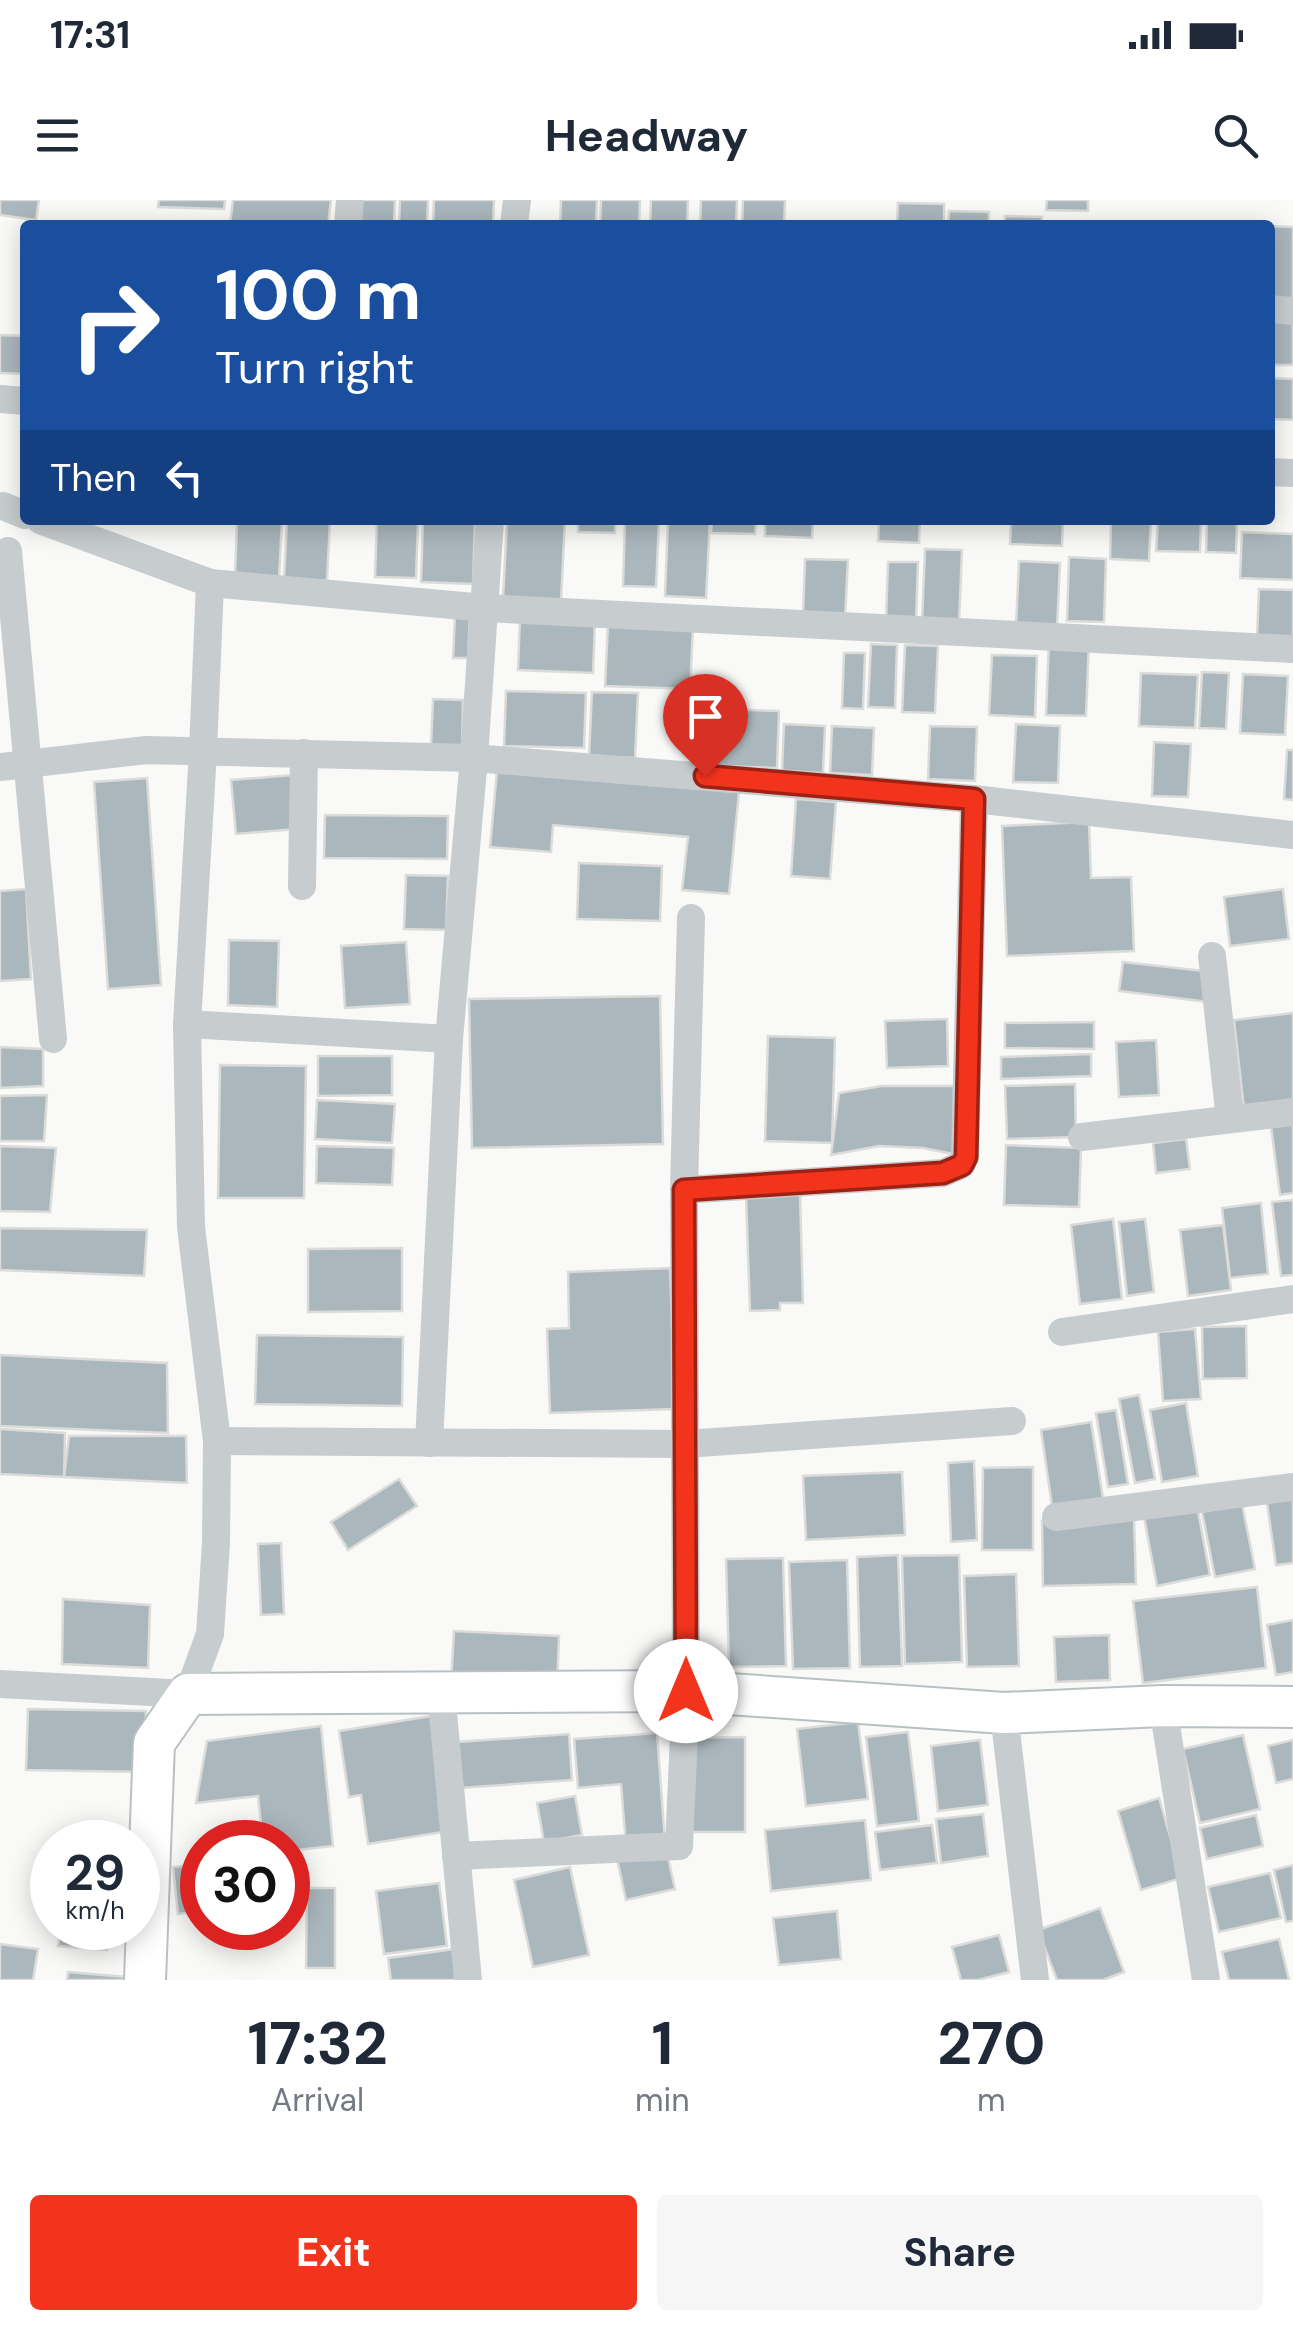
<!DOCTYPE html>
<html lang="en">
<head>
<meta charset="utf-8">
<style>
  body { margin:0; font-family:"DM Sans",sans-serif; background:#f6f6f7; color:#1f2937; height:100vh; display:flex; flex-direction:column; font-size:38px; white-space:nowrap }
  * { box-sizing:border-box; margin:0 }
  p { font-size:32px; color:#747a83 }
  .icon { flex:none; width:55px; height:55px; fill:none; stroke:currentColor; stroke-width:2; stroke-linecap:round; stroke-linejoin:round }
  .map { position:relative; height:1780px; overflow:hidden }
  .drawer { display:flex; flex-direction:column; background:#fff; flex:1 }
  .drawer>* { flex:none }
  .hud { position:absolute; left:20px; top:20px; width:1255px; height:305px; border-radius:10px; box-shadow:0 5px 25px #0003; background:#1a4fa0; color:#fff; overflow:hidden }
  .speed { position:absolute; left:30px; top:1620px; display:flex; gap:20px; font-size:50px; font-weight:700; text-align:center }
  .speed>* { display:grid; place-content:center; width:130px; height:130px; border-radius:50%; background:#fff; box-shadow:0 5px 25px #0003; line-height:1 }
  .speed small { font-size:25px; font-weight:400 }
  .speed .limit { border:15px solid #d22; background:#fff; color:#111 }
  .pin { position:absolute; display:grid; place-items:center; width:85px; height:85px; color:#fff; margin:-102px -42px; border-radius:50% 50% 50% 0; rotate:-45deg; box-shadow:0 0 10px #0007 }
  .pin .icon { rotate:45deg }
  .me { position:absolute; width:110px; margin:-55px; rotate:0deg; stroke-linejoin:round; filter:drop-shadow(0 0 8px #0008) }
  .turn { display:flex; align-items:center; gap:35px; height:210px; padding:0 30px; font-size:45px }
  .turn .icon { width:130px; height:130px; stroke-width:2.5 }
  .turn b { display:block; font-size:70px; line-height:85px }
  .then { display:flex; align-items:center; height:95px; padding:0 30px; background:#0003; gap:20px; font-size:38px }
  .eta { display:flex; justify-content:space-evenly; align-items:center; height:170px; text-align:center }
  .eta b { font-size:60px; font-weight:700; line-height:70px }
  .cta { display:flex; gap:20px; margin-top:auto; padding:20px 30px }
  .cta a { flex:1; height:115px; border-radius:10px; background:#f3341d; color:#fff; font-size:40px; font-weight:700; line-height:115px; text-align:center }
  .cta a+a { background:#f6f6f7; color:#1f2937 }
  .status { display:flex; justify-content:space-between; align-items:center; height:70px; padding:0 50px; background:#fff; direction:ltr }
  .status svg { height:28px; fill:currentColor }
  header { display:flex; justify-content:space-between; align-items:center; height:130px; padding:0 30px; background:#fff; font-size:45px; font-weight:700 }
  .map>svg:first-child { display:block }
  .building { fill:#aab7bc; stroke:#dbdbd9; stroke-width:2.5 }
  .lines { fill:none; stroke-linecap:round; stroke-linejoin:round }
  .secondary-casing { stroke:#b9c0c4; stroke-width:44 }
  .minor { stroke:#c7cccf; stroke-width:28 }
  .secondary { stroke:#fff; stroke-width:40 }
  .route-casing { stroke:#9e2213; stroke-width:25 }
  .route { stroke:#f3341d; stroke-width:18 }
</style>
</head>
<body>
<div class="status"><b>17:31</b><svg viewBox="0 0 49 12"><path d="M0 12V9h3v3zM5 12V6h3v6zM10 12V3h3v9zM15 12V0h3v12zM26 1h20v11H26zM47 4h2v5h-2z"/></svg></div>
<header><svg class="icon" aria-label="menu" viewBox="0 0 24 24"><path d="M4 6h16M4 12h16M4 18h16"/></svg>Headway<svg class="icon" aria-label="search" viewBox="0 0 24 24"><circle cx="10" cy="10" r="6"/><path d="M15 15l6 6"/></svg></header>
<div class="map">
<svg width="1293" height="1780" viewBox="0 0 1293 1780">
  <rect width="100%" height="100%" fill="#f9f9f7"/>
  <g class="building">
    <polygon points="0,0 39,0 36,20 0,15"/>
    <polygon points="159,0 225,0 224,9 158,7"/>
    <polygon points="233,0 331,0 328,25 230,25"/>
    <polygon points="361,0 395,0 394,25 360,24"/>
    <polygon points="400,0 428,0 427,25 399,25"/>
    <polygon points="434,0 494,0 493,25 433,25"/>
    <polygon points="561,0 597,0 596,25 560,25"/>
    <polygon points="601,0 640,0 639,25 600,25"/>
    <polygon points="651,0 688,0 687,25 650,25"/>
    <polygon points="701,0 737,0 736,25 700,25"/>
    <polygon points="743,0 785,0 784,25 742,25"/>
    <polygon points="1047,0 1088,0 1088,11 1046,10"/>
    <polygon points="898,3 944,4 944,25 897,25"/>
    <polygon points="949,11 989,12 989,25 948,25"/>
    <polygon points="1005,16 1042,17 1041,25 1004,25"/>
    <polygon points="1270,26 1293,27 1293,99 1270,98"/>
    <polygon points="1271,117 1293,118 1293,165 1270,165"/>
    <polygon points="0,135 25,136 25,174 0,173"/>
    <polygon points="1270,178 1293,179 1293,220 1270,219"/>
    <polygon points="237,320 282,320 279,379 235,377"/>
    <polygon points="287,320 330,320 327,381 284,379"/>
    <polygon points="377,320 418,320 416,378 375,377"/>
    <polygon points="423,320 475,320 473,384 421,382"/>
    <polygon points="507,320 565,320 561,401 503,399"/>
    <polygon points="578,320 615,320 615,333 578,332"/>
    <polygon points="625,320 659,320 656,387 623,386"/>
    <polygon points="668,320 710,320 706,398 665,396"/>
    <polygon points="712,320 756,320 755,334 711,333"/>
    <polygon points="765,320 813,320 812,338 765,336"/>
    <polygon points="879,320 920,320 919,343 878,341"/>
    <polygon points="1011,320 1063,320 1062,346 1010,344"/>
    <polygon points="1111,320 1151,320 1149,361 1110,359"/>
    <polygon points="1158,320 1201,320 1200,352 1156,351"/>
    <polygon points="1207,320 1237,320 1236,353 1206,352"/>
    <polygon points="1242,332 1293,334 1293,380 1240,378"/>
    <polygon points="925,349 962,350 959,423 922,421"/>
    <polygon points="1069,357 1106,359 1104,422 1067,421"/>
    <polygon points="805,359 848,360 845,417 803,416"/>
    <polygon points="1019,361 1060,363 1057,427 1016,425"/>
    <polygon points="888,362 918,362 916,421 886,420"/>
    <polygon points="1259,389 1293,390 1293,437 1257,436"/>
    <polygon points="455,415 470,415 468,458 453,458"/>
    <polygon points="520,418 595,420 593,473 518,470"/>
    <polygon points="608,424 693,427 690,489 605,486"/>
    <polygon points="1049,441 1089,442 1086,516 1046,515"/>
    <polygon points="871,444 897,445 895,508 868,507"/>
    <polygon points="905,445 938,446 935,513 902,512"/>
    <polygon points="844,453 865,453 863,509 842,508"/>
    <polygon points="992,455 1037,456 1035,517 989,515"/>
    <polygon points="1202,472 1229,473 1226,529 1199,528"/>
    <polygon points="1141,473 1198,475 1195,528 1139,526"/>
    <polygon points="1243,474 1288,476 1285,535 1240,533"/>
    <polygon points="506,491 586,493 584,548 504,546"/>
    <polygon points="592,492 638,493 635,558 589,556"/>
    <polygon points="433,499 463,500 462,546 431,546"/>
    <polygon points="695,508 779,511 777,568 692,565"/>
    <polygon points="784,524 825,526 823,573 782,571"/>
    <polygon points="1016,524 1060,526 1058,583 1013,582"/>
    <polygon points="832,526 874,528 872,575 830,573"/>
    <polygon points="930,526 977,527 975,581 928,579"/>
    <polygon points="1154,542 1191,544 1188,597 1152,596"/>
    <polygon points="1287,550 1293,550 1293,600 1284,599"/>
    <polygon points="497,571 739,592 729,694 682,690 688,637 553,625 551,652 490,647"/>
    <polygon points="293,575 297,629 236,634 231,580"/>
    <polygon points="147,578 161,785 108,789 94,582"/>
    <polygon points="796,599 836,602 830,679 791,676"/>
    <polygon points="325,615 448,616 447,659 324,658"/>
    <polygon points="1089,622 1091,678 1131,677 1134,751 1007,756 1002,626"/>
    <polygon points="579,663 662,666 660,721 577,719"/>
    <polygon points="406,675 448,676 446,730 404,729"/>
    <polygon points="26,689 31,779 0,781 0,691"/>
    <polygon points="1283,689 1289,739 1230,746 1224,697"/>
    <polygon points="229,740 279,741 277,807 228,805"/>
    <polygon points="406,742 410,804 345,808 341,746"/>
    <polygon points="1123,762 1213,772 1209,802 1119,791"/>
    <polygon points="660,796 663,944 472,948 469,799"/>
    <polygon points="1293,813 1293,904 1244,909 1234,820"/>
    <polygon points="947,819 948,866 887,868 885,821"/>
    <polygon points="1094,822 1094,849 1005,848 1005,823"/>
    <polygon points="768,836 835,838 832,943 765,941"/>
    <polygon points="1156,840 1159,895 1119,897 1116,842"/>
    <polygon points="0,847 43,849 43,886 0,888"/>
    <polygon points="1091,854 1091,876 1001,879 1001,857"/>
    <polygon points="318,856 392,856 392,895 318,896"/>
    <polygon points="220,865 306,866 304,998 218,998"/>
    <polygon points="1075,884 1076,937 1007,939 1005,886"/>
    <polygon points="882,886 954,886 953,954 923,948 879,946 831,955 839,893"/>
    <polygon points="47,895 44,941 0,941 0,896"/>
    <polygon points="317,900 395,904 392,943 315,939"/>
    <polygon points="1293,923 1293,993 1280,995 1271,926"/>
    <polygon points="1186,939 1190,969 1156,973 1153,943"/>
    <polygon points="1006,945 1081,948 1079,1007 1004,1005"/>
    <polygon points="0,946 56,948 50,1012 0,1011"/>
    <polygon points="317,946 394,948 392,985 316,983"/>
    <polygon points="800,994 803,1103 780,1103 780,1110 750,1111 746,995"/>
    <polygon points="1293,1000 1293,1075 1281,1076 1272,1002"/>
    <polygon points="1261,1003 1268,1074 1230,1078 1222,1008"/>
    <polygon points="1113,1019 1122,1099 1080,1104 1071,1025"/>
    <polygon points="1145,1019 1154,1092 1127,1096 1119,1022"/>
    <polygon points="1223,1025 1231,1090 1188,1096 1180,1030"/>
    <polygon points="0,1028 147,1030 144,1076 0,1070"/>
    <polygon points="402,1048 402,1111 308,1112 308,1049"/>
    <polygon points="670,1068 675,1209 550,1213 547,1129 569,1128 568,1072"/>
    <polygon points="1246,1126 1247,1178 1203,1179 1202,1127"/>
    <polygon points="1195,1129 1201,1199 1163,1201 1158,1132"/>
    <polygon points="257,1135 403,1137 402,1206 255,1204"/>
    <polygon points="0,1155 167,1163 168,1233 0,1226"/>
    <polygon points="1139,1195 1155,1279 1135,1283 1119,1199"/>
    <polygon points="1186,1203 1198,1276 1162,1282 1150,1210"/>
    <polygon points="1116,1210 1128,1284 1108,1287 1096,1213"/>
    <polygon points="1091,1222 1103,1298 1052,1306 1041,1230"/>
    <polygon points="0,1229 65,1233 64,1277 0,1274"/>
    <polygon points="69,1236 186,1236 187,1283 64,1277"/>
    <polygon points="974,1261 977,1340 951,1342 948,1263"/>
    <polygon points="1033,1267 1033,1350 982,1350 983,1268"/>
    <polygon points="902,1272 905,1335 806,1340 803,1276"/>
    <polygon points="399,1279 417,1306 348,1350 331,1322"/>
    <polygon points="1293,1292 1293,1363 1276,1365 1266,1296"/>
    <polygon points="1242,1304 1255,1369 1215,1377 1202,1312"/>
    <polygon points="1197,1306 1210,1375 1157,1386 1144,1317"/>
    <polygon points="1134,1318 1136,1384 1043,1386 1042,1321"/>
    <polygon points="281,1343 284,1414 261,1415 258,1344"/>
    <polygon points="898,1355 902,1466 860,1467 857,1357"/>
    <polygon points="959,1355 962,1462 905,1464 902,1356"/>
    <polygon points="783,1358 786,1466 729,1467 726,1359"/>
    <polygon points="847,1360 850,1468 793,1469 789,1362"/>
    <polygon points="1016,1374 1019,1466 967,1467 964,1376"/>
    <polygon points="1257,1387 1266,1468 1143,1483 1133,1401"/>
    <polygon points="63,1399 150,1405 148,1468 62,1464"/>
    <polygon points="1293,1420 1293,1472 1276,1475 1267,1425"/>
    <polygon points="454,1431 559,1436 557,1488 451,1483"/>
    <polygon points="1109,1435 1110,1480 1056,1482 1054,1437"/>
    <polygon points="28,1509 146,1511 145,1572 26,1570"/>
    <polygon points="431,1516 449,1631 368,1644 361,1595 349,1597 339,1531"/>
    <polygon points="858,1522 868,1599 806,1606 797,1529"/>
    <polygon points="321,1526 333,1646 288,1651 288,1642 263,1642 258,1596 196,1603 207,1541"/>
    <polygon points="908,1532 919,1621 877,1626 866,1537"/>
    <polygon points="657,1533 665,1642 626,1645 621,1584 578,1588 574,1539"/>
    <polygon points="569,1534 572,1580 461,1588 458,1542"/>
    <polygon points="1243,1535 1260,1609 1200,1623 1183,1549"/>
    <polygon points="745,1537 745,1632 689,1632 689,1538"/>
    <polygon points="980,1540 988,1605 938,1611 931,1546"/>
    <polygon points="1293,1540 1293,1579 1276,1583 1268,1546"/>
    <polygon points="575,1596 582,1635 544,1642 537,1603"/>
    <polygon points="1159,1598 1182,1678 1141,1690 1118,1611"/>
    <polygon points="983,1614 988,1656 941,1663 936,1619"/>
    <polygon points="1256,1615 1263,1646 1207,1659 1200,1628"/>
    <polygon points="865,1620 871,1680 771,1691 765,1630"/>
    <polygon points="932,1625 937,1663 880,1670 875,1632"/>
    <polygon points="666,1648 675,1689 626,1700 617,1659"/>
    <polygon points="202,1664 202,1711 178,1714 173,1667"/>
    <polygon points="1293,1665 1293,1721 1286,1722 1274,1670"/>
    <polygon points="570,1667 589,1755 533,1767 514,1680"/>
    <polygon points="1270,1673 1281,1718 1219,1732 1208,1687"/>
    <polygon points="439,1683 447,1746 384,1754 376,1691"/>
    <polygon points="307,1688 335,1688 335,1768 306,1768"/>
    <polygon points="1100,1708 1124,1772 1103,1780 1057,1780 1038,1730"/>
    <polygon points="837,1711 841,1759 779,1765 773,1718"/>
    <polygon points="60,1728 110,1728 107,1750 58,1746"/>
    <polygon points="999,1735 1009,1772 978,1780 961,1780 952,1747"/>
    <polygon points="1279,1739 1289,1780 1229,1780 1222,1752"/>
    <polygon points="0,1744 38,1749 33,1780 0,1780"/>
    <polygon points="455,1749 459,1780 391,1780 388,1758"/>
    <polygon points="68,1772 126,1777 126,1780 67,1780"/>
  </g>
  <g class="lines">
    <g class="secondary-casing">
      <polyline id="secondary" points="145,1780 154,1543 188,1494 686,1491 1004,1513 1163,1506 1293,1507"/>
    </g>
    <g class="minor">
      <polyline points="348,25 350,0"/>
      <polyline points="514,25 517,0"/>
      <polyline points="1270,109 1293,111"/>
      <polyline points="0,199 25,201"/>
      <polyline points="1270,272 1293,273"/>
      <polyline points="3,306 25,315"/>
      <polyline points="40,320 210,383 485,408 1293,449"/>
      <polyline points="8,351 53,839"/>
      <polyline points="0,567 146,550 474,558 974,599 1293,635"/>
      <polyline points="302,686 304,553"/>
      <polyline points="1212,756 1230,919"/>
      <polyline points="187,824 449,839"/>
      <polyline points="1082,937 1293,912"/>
      <polyline points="684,990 943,973 961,965 965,957 974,599"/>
      <polyline points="1062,1132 1293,1099"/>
      <polyline points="217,1241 685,1244 1012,1221"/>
      <polyline points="429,1243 449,839 474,558 490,320"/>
      <polyline points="1056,1317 1293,1287"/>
      <polyline points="0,1484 188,1494 210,1434 216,1343 217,1241 191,1027 187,824 203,551 210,383"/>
      <polyline points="441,1492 468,1780"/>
      <polyline points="1163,1506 1206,1780"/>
      <polyline points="1004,1513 1035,1780"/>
      <polyline points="456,1656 679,1646 686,1491 684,990 691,718"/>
    </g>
    <use href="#secondary" class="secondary"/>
  </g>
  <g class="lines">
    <g class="route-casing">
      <polyline id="route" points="686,1491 684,990 943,973 962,965 966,957 974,599 705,576"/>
    </g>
    <use href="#route" class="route"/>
  </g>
</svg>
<div class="speed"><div>29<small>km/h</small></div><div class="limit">30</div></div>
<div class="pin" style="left:705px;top:576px;background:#d93025"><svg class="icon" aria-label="arrive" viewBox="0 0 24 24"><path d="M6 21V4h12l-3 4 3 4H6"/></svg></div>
<svg class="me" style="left:686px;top:1491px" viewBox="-20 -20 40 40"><circle r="19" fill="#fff"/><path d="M0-13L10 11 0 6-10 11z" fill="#f3341d"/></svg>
<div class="hud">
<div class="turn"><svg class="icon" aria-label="right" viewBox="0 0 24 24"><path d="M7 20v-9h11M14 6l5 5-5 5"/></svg><div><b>100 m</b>Turn right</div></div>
<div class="then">Then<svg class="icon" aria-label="left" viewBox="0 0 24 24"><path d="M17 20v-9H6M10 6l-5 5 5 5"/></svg></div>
</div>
</div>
<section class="drawer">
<div class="eta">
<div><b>17:32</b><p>Arrival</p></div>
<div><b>1</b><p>min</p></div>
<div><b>270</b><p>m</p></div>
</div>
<div class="cta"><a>Exit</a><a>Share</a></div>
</section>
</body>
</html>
